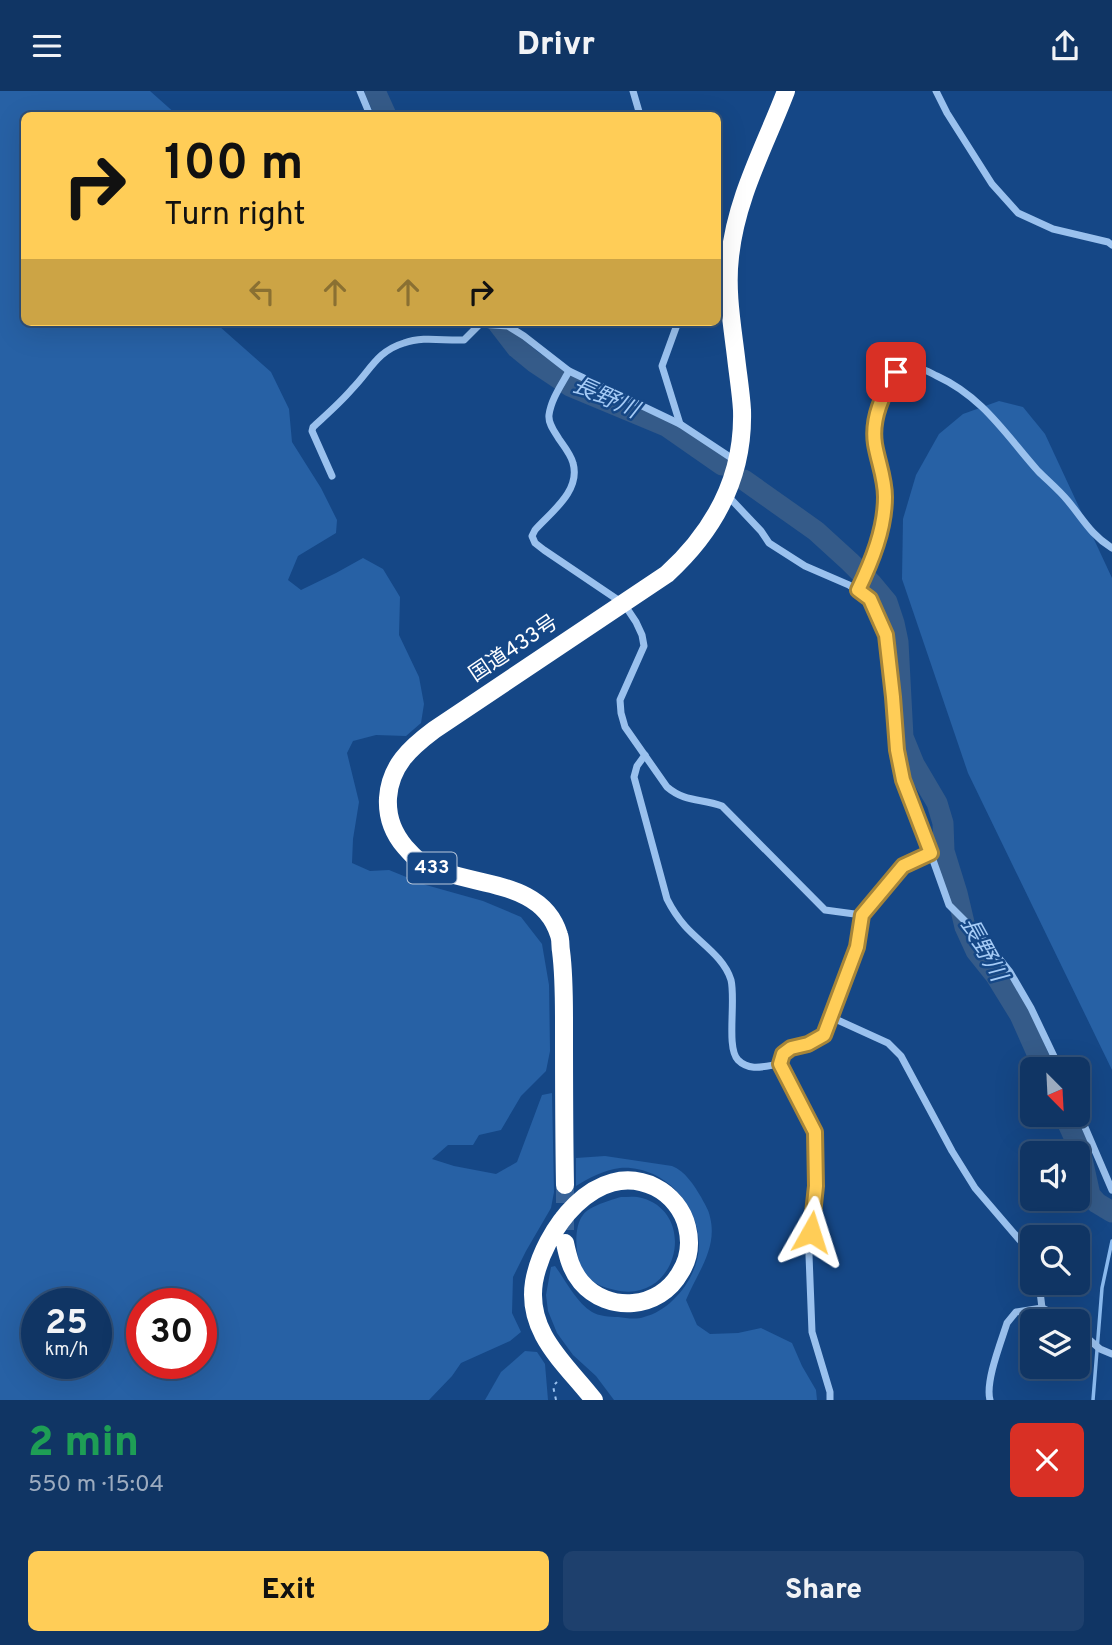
<!DOCTYPE html>
<html lang="en">
<head>
<meta charset="utf-8">
<style>
  body { margin:0; font-family:Overpass,"Noto Sans JP",sans-serif; background:#1e406d; color:#f1f3f6; height:100vh; display:flex; flex-direction:column; font-size:26px; white-space:nowrap }
  * { box-sizing:border-box; margin:0 }
  p { font-size:23px; color:#9cabbf }
  .icon { flex:none; width:38px; height:38px; fill:none; stroke:currentColor; stroke-width:2; stroke-linecap:round; stroke-linejoin:round }
  .map { position:relative; height:1309px; overflow:hidden }
  .side { display:flex; flex-direction:column; background:#103564; flex:1 }
  .side>* { flex:none }
  .banner { position:absolute; left:21px; top:21px; width:700px; height:214px; border-radius:10px; box-shadow:0 7px 28px #0002,0 0 0 2px #305078; background:#ffcd57; color:#111; overflow:hidden }
  .needle { width:46px; rotate:156deg }
  .buttons { position:absolute; left:1020px; top:966px; display:grid; gap:14px }
  .buttons a { display:grid; place-items:center; width:70px; height:70px; border-radius:10px; background:#103564; box-shadow:0 7px 28px #0002,0 0 0 2px #305078; font-size:35px }
  .speed { position:absolute; left:21px; top:1197px; display:flex; gap:14px; font-size:35px; font-weight:700; text-align:center }
  .speed>* { display:grid; place-content:center; width:91px; height:91px; border-radius:50%; background:#103564; box-shadow:0 7px 28px #0002,0 0 0 2px #305078; line-height:1 }
  .speed small { font-size:18px; font-weight:400 }
  .speed .limit { border:10px solid #d22; background:#fff; color:#111 }
  .pin { position:absolute; display:grid; place-items:center; width:60px; height:60px; color:#fff; margin:-30px; border-radius:14px; box-shadow:0 4px 10px #0006 }
  .me { position:absolute; width:77px; margin:-38px; rotate:6deg; stroke-linejoin:round; filter:drop-shadow(0 0 5px #0008) }
  .turn { display:flex; align-items:center; gap:24px; height:147px; padding:0 28px; font-size:32px }
  .turn .icon { width:91px; height:91px; stroke-width:2.5 }
  .turn b { display:block; font-size:49px; line-height:60px }
  .lanes { display:flex; align-items:center; height:66px; padding:0 28px; background:#0003; justify-content:center; gap:35px; direction:ltr }
  .lanes .off { opacity:.35 }
  .round { display:grid; place-items:center; flex:none; width:74px; height:74px; border-radius:10px; background:#1e406d }
  .overview { display:flex; align-items:center; justify-content:space-between; height:119px; padding:0 28px }
  h1 { font-size:42px; font-weight:800; line-height:52px; color:#1e9e55 }
  .cta { display:flex; gap:14px; margin-top:auto; padding:14px 28px }
  .cta a { flex:1; height:80px; border-radius:10px; background:#ffcd57; color:#111; font-size:28px; font-weight:800; line-height:80px; text-align:center }
  .cta a+a { background:#1e406d; color:#f1f3f6 }
  header { display:flex; justify-content:space-between; align-items:center; height:91px; padding:0 28px; background:#103564; font-size:32px; font-weight:800 }
  .map>svg:first-child { display:block }
  .green { fill:#2761a5; fill-rule:evenodd }
  .lines { fill:none; stroke-linecap:round; stroke-linejoin:round }
  .stream { stroke:#8cbcf1; stroke-width:3.5 }
  .river { stroke:#355b89; stroke-width:21 }
  .highway-tunnel { stroke:#386398; stroke-width:18; stroke-dasharray:18 9; stroke-linecap:butt }
  .path { stroke:#9ac1ee; stroke-width:2; stroke-dasharray:3.5 5; stroke-linecap:butt }
  .street { stroke:#9ac1ee; stroke-width:7 }
  .highway { stroke:#fff; stroke-width:18 }
  .route-casing { stroke:#a68539; stroke-width:18 }
  .route { stroke:#ffcd57; stroke-width:12 }
  .labels { text-anchor:middle; dominant-baseline:central; stroke-width:5; stroke-linejoin:round; paint-order:stroke }
  .shield { fill:#154786; stroke:#b9c8db; stroke-width:2 }
  .shield-label { font-size:19px; font-weight:bold; fill:#fff }
  .street-label { font-size:21px; fill:#fff; stroke:#154786 }
  .water-label { font-size:23px; font-style:italic; fill:#a5cbf6; stroke:#154786 }
</style>
</head>
<body>
<header><svg class="icon" aria-label="menu" viewBox="0 0 24 24"><path d="M4 6h16M4 12h16M4 18h16"/></svg>Drivr<svg class="icon" aria-label="share" viewBox="0 0 24 24"><path d="M12 15V3M7 8l5-5 5 5M5 13v7h14v-7"/></svg></header>
<div class="map">
<svg width="1112" height="1309" viewBox="0 0 1112 1309">
  <rect width="100%" height="100%" fill="#154786"/>
  <g class="green">
    <path d="M 0,0 L 150,0 L 177,24 L 24,24 L 24,231 L 217,231 L 219,235 L 271,281 L 289,318 L 292,351 L 321,397 L 337,429 L 336,442 L 298,465 L 288,489 L 301,499 L 336,482 L 363,467 L 383,478 L 400,506 L 399,544 L 419,586 L 424,613 L 421,632 L 406,645 L 376,644 L 353,650 L 347,662 L 359,711 L 353,748 L 352,772 L 370,780 L 389,779 L 426,794 L 483,810 L 521,826 L 542,853 L 549,894 L 550,960 L 546,980 L 521,1005 L 501,1039 L 479,1044 L 473,1054 L 448,1054 L 432,1068 L 454,1075 L 496,1083 L 517,1071 L 542,1004 L 552,1002 L 554,1101 L 551,1117 L 526,1160 L 513,1186 L 512,1222 L 521,1241 L 510,1250 L 461,1272 L 452,1285 L 429,1309 L 0,1309 ZM 37,1213 L 96,1213 L 96,1272 L 37,1272 ZM 142,1213 L 201,1213 L 201,1272 L 142,1272 Z"/>
    <polygon points="999,310 1023,316 1045,343 1112,487 1112,979 968,682 902,488 903,428 916,384 939,343 963,323"/>
    <path d="M 605,1065 L 672,1075 C 685,1080 694,1094 701,1106 C 704,1112 709,1119 710,1126 C 718,1157 697,1182 686,1209 L 697,1234 L 710,1243 L 738,1242 L 761,1237 L 792,1252 L 802,1275 L 816,1299 L 817,1309 L 614,1309 L 596,1285 L 573,1264 L 557,1242 L 548,1220 L 546,1204 L 551,1176 L 555,1175 C 566,1190 576,1211 592,1221 C 598,1225 610,1226 618,1226 C 626,1227 636,1229 644,1226 C 673,1219 699,1184 699,1154 C 699,1112 662,1074 620,1077 C 604,1079 589,1087 576,1095 L 576,1067 Z"/>
    <path d="M 621,1106 C 628,1106 636,1105 642,1107 C 699,1123 677,1214 615,1199 C 602,1196 591,1192 584,1181 C 575,1168 573,1136 583,1124 C 589,1115 611,1109 621,1106 Z"/>
    <polygon points="525,1260 537,1261 545,1273 548,1309 485,1309 501,1281"/>
  </g>
  <g class="lines">
    <polyline class="stream" points="1093,1309 1102,1197 1112,1150"/>
    <g class="river">
      <polyline points="375,0 386,24"/>
      <polyline points="497,231 517,257 534,271 570,295 666,335 722,374"/>
      <polyline points="744,389 816,440 850,471 872,493 887,511 894,532 898,551 903,646 914,673 937,712 943,732 944,760 957,802 965,836 976,860 996,885 1020,924 1044,978"/>
      <polyline points="1064,1024 1080,1059 1090,1104 1097,1112 1112,1121"/>
    </g>
    <polyline class="highway-tunnel" points="565,1094 565,1152"/>
    <polyline class="path" points="556,1309 553,1295 557,1291"/>
    <g class="street">
      <polyline points="360,0 370,24"/>
      <polyline points="633,0 640,24"/>
      <polyline points="936,0 947,22 992,93 1018,122 1053,138 1108,151 1112,154"/>
      <polyline points="476,231 480,233 508,235 524,245 569,280 680,333"/>
      <polyline points="678,231 662,275 680,333 736,370"/>
      <path d="M 569,280 C 562,293 551,308 549,324 C 548,333 555,341 559,348 C 564,355 571,364 573,372 C 581,400 551,421 535,439 L 532,445 L 535,452 L 544,459 L 624,513 L 636,531 L 642,544 L 644,555 L 620,609 L 621,622 L 625,636 L 667,696 C 686,712 701,707 722,715 L 825,819 L 862,824"/>
      <path d="M 332,385 L 312,340 L 313,336 C 326,324 340,312 352,298 C 370,280 377,260 404,252 C 423,245 444,250 464,249 L 480,233"/>
      <polyline points="727,404 761,440 769,452 805,475 849,494 870,508 886,544 893,606 897,659 903,689 918,727 949,814 986,851 1010,881 1031,917 1060,978"/>
      <path d="M 858,499 C 872,471 885,439 885,407 C 886,389 879,372 876,354 C 871,327 883,294 902,275 C 917,274 923,278 937,285 C 983,306 1006,344 1038,380 C 1048,390 1059,399 1068,410 C 1083,428 1091,444 1112,457"/>
      <path d="M 645,664 L 637,675 L 634,686 L 667,808 C 672,818 678,827 685,835 C 700,852 724,866 731,889 C 736,910 726,957 738,969 C 750,981 765,975 780,973"/>
      <polyline points="831,926 888,952 901,965 952,1060 975,1097 1024,1154 1032,1176"/>
      <polyline points="1078,1020 1112,1099"/>
      <polyline points="1039,1192 1042,1217"/>
      <polyline points="1078,1239 1100,1258 1112,1263"/>
      <polyline points="830,1309 830,1301 812,1241 809,1164 816,1095 815,1041 780,973 783,963 791,957 808,953 824,944 857,856 862,824 903,775 931,762"/>
      <path d="M 990,1309 C 985,1291 1001,1251 1007,1232 L 1016,1221 L 1042,1217 L 1069,1230"/>
    </g>
    <g class="highway">
      <path d="M 565,1094 C 564,1039 564,984 564,929 C 564,906 564,883 561,860 C 560,855 561,849 559,844 C 541,784 463,798 420,770 C 414,767 410,761 405,756 C 393,742 387,725 388,707 C 390,675 410,657 434,639 L 667,483 C 715,439 744,385 742,319 C 741,302 738,284 736,266 C 732,233 726,199 730,166 C 736,107 765,55 786,0"/>
      <path d="M 565,1152 C 568,1166 571,1179 581,1191 C 608,1223 660,1218 680,1182 C 689,1168 691,1152 687,1136 C 683,1119 671,1104 655,1096 C 596,1067 543,1140 534,1191 C 526,1242 566,1273 594,1309"/>
    </g>
  </g>
  <g class="lines">
    <g class="route-casing">
      <path id="route" d="M 811,1141 L 816,1095 L 815,1041 L 780,973 L 783,963 L 791,957 L 808,953 L 824,944 L 857,856 L 862,824 L 903,775 L 931,762 L 903,689 L 897,659 L 893,606 L 886,544 L 870,508 L 858,499 C 872,470 885,438 885,406 C 885,387 878,371 875,353 C 871,327 883,303 896,281"/>
    </g>
    <use href="#route" class="route"/>
  </g>
  <g class="labels">
    <rect class="shield" x="407.5" y="761.5" width="49" height="31" rx="5"/>
    <g class="shield-label">
      <text x="432" y="777">433</text>
    </g>
    <g class="street-label">
      <text transform="translate(514 558) rotate(-34)">国道433号</text>
    </g>
    <g class="water-label">
      <text transform="translate(605 308) rotate(24)">長野川</text>
      <text transform="translate(982 859) rotate(61)">長野川</text>
    </g>
  </g>
</svg>
<div class="buttons">
<a><svg class="needle" viewBox="-14 -14 28 28"><path d="M0-13l5 13h-10z" fill="#e53935"/><path d="M0 13l5-13h-10z" fill="#9cabbf"/></svg></a>
<a><svg class="icon" aria-label="sound" viewBox="0 0 24 24"><path d="M4 9h4l5-4v14l-5-4H4zM17 9q2 3 0 6"/></svg></a>
<a><svg class="icon" aria-label="search" viewBox="0 0 24 24"><circle cx="10" cy="10" r="6"/><path d="M15 15l6 6"/></svg></a>
<a><svg class="icon" aria-label="layers" viewBox="0 0 24 24"><path d="M12 4l9 5-9 5-9-5zM3 14l9 5 9-5"/></svg></a>
</div>
<div class="speed"><div>25<small>km/h</small></div><div class="limit">30</div></div>
<div class="pin" style="left:896px;top:281px;background:#d93025"><svg class="icon" aria-label="arrive" viewBox="0 0 24 24"><path d="M6 21V4h12l-3 4 3 4H6"/></svg></div>
<svg class="me" style="left:811px;top:1141px" viewBox="-20 -20 40 40"><path d="M0-17L14 15 0 8-14 15z" fill="#ffcd57" stroke="#fff" stroke-width="4"/></svg>
<div class="banner">
<div class="turn"><svg class="icon" aria-label="right" viewBox="0 0 24 24"><path d="M7 20v-9h11M14 6l5 5-5 5"/></svg><div><b>100 m</b>Turn right</div></div>
<div class="lanes"><svg class="icon off" aria-label="left" viewBox="0 0 24 24"><path d="M17 20v-9H6M10 6l-5 5 5 5"/></svg><svg class="icon off" aria-label="ahead" viewBox="0 0 24 24"><path d="M12 20V5M6 11l6-6 6 6"/></svg><svg class="icon off" aria-label="ahead" viewBox="0 0 24 24"><path d="M12 20V5M6 11l6-6 6 6"/></svg><svg class="icon" aria-label="right" viewBox="0 0 24 24"><path d="M7 20v-9h11M14 6l5 5-5 5"/></svg></div>
</div>
</div>
<section class="side">
<div class="overview"><div><h1>2 min</h1><p>550 m · 15:04</p></div><a class="round" style="background:#d93025;color:#fff"><svg class="icon" aria-label="close" viewBox="0 0 24 24"><path d="M6 6l12 12M18 6L6 18"/></svg></a></div>
<div class="cta"><a>Exit</a><a>Share</a></div>
</section>
</body>
</html>
